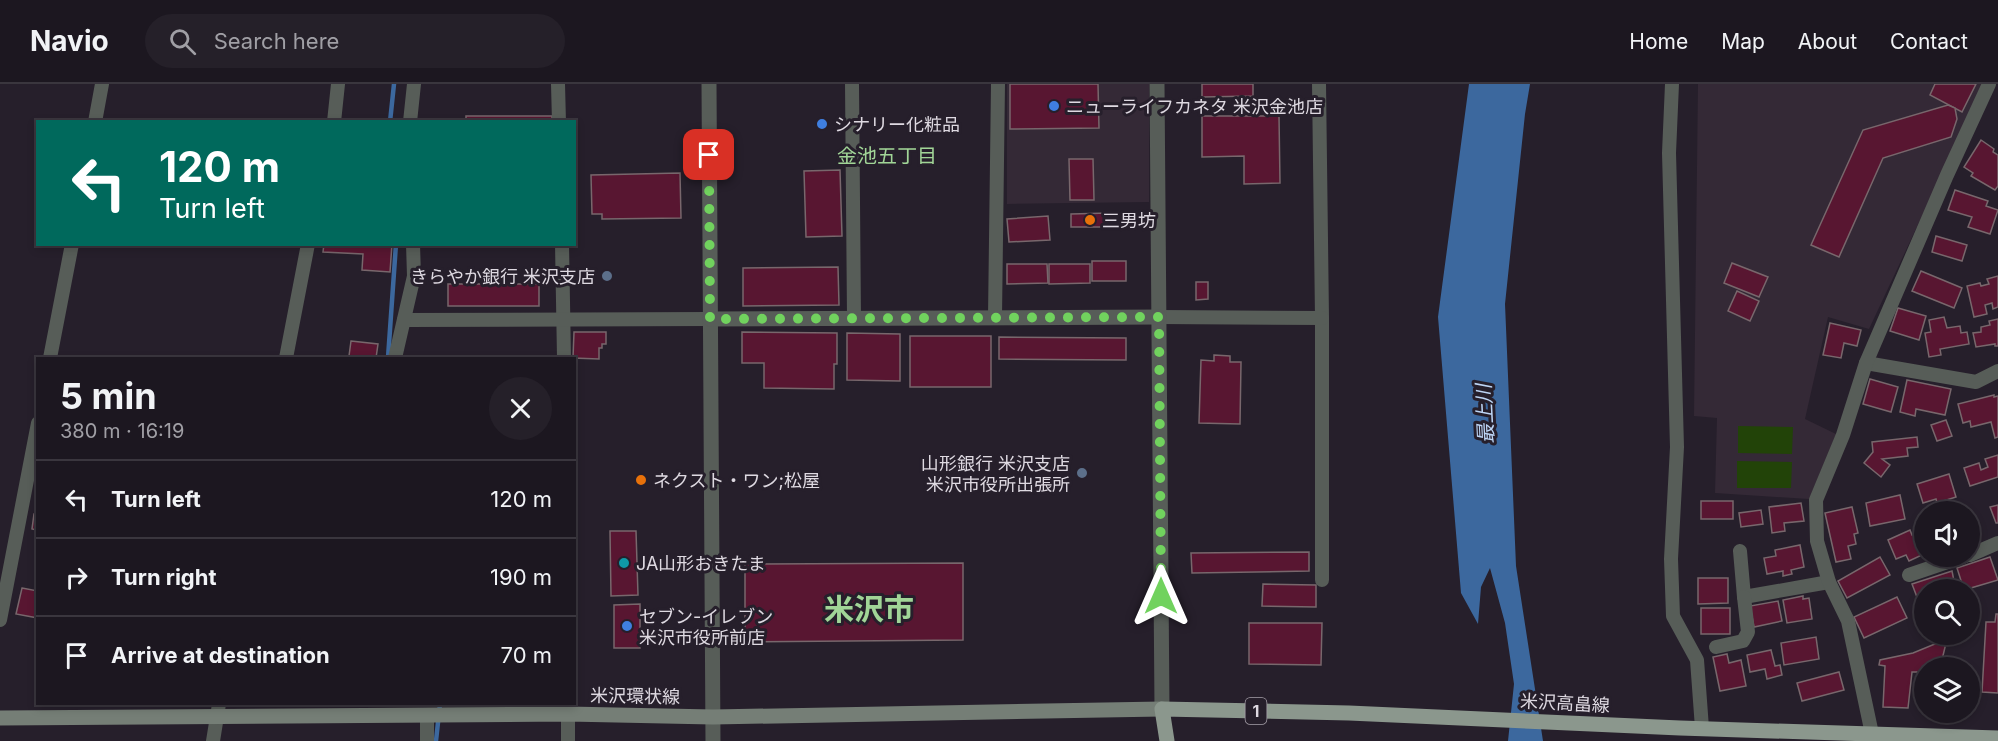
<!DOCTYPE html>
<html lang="en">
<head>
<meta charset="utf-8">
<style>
  body { margin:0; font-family:Inter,"Noto Sans JP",sans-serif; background:#252029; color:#f1f3f6; height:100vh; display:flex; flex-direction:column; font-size:22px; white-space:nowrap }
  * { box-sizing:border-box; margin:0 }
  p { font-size:20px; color:#a09fa5 }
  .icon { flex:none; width:33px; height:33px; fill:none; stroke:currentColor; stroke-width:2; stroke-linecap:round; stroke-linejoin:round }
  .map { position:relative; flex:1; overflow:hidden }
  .side { position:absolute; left:36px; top:273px; width:540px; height:348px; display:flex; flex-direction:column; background:#1c1720; border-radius:0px; box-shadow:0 3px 9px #0003,0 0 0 2px #3a363e }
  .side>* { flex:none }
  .hud { position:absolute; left:36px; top:36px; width:540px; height:126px; border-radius:0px; box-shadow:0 3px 9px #0003,0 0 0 2px #3a363e; background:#00695c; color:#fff; overflow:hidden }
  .buttons { position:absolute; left:1914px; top:417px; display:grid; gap:12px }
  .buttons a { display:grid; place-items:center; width:66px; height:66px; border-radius:50%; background:#1c1720; box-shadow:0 3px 9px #0003,0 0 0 2px #3a363e; font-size:30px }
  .pin { position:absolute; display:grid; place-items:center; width:51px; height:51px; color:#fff; margin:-26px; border-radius:12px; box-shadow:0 3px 9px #0006 }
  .me { position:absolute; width:66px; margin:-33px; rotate:0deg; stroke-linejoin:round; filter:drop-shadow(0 0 4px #0008) }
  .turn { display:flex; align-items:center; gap:21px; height:126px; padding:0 24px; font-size:27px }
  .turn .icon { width:78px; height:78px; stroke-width:2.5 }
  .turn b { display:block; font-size:42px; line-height:51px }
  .round { display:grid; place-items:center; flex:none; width:63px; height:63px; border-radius:32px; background:#252029 }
  .headline { display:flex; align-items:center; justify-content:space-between; height:102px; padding:0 24px }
  h1 { font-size:36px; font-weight:700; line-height:45px }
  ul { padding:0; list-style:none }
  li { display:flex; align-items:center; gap:18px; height:78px; padding:0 24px; border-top:2px solid #3a363e }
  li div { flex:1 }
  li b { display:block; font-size:22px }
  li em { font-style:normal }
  header { display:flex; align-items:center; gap:36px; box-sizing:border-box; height:84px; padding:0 30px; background:#1c1720; border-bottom:2px solid #3a363e }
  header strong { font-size:28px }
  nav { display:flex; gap:33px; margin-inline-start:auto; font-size:21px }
  .search { width:420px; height:54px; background:#252029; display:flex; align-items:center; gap:15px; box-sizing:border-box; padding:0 21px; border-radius:33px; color:#a09fa5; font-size:22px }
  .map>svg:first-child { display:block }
  .commercial { fill:#342936 }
  .green { fill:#224308 }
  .water { fill:#3c689e }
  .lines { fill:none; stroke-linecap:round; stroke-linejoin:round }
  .stream { stroke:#3c689e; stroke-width:4.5 }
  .building { fill:#581631; stroke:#78676c; stroke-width:1.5 }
  .minor { stroke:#575d58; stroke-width:14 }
  .tertiary { stroke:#575d58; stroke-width:15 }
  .secondary { stroke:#757e76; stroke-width:15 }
  .primary { stroke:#8b978d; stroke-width:15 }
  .route { stroke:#71d25e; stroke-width:10; stroke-dasharray:0 18 }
  .shop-dot { fill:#3f7fe0; stroke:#261f2b; stroke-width:2 }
  .food-dot { fill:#e8710a; stroke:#261f2b; stroke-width:2 }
  .service-dot { fill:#5c6f8a; stroke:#261f2b; stroke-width:2 }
  .culture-dot { fill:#0f9aa8; stroke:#261f2b; stroke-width:2 }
  .labels { text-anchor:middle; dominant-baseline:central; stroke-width:6; stroke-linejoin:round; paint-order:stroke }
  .shield { fill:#261f2b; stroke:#a7a1aa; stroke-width:1.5 }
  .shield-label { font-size:16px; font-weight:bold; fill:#ded9e1 }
  .poi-label { font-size:18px; fill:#ded9e1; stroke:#261f2b; text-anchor:start }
  .street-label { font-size:18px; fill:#ded9e1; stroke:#261f2b }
  .neighbourhood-label { font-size:20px; fill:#a1d597; stroke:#261f2b }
  .water-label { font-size:20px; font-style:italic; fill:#bdd5f5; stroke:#261f2b }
  .town-label { font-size:30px; font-weight:bold; fill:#a1d597; stroke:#261f2b }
</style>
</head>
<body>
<header>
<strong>Navio</strong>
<div class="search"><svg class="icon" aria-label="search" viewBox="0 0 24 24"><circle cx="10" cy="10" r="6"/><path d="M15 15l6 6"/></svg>Search here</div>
<nav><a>Home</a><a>Map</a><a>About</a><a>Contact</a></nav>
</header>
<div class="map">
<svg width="1998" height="657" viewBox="0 0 1998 657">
  <rect width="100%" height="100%" fill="#261f2b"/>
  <g class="commercial">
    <polygon points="1007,0 1149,0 1149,118 1007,120"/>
    <polygon points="1698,0 1984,0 1869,245 1828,233 1805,335 1836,350 1809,415 1715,409 1717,334 1694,332"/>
  </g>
  <g class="green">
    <polygon points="1738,342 1793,343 1792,370 1738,369"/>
    <polygon points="1737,377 1792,378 1791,404 1737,404"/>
  </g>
  <polygon class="water" points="1469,0 1530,0 1525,30 1505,220 1516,482 1543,657 1508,657 1514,600 1505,539 1490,484 1481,503 1478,540 1461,509 1438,233"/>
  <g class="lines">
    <g class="stream">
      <polyline points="390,38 394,0"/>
      <polyline points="388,274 396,160"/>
      <polyline points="436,657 440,620"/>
    </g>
  </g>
  <g class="building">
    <polygon points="1010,0 1098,0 1099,44 1010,45"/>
    <polygon points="1202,0 1253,0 1253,12 1202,13"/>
    <polygon points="1935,0 1976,0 1962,28 1930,11"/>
    <polygon points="1948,21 1955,24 1957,35 1951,53 1883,74 1839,173 1811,161 1863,46"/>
    <rect x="466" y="32" width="86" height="6"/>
    <polygon points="1202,32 1279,32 1280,99 1244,100 1244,72 1202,73"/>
    <polygon points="1981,56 1994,65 1993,68 1998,71 1998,102 1995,106 1971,92 1973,89 1964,83"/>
    <polygon points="1069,75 1093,75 1094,116 1070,116"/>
    <polygon points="840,86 842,152 806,153 804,87"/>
    <polygon points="680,89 681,134 602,135 602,130 592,130 591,91"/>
    <polygon points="1955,106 1988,117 1986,122 1998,126 1990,150 1968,143 1972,133 1948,126"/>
    <polygon points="1109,129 1110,143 1071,143 1071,130"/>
    <polygon points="1048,132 1050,156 1009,158 1007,135"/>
    <polygon points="1936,152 1967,161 1962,177 1932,168"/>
    <polygon points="324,160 392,160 390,188 362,186 363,170 323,168"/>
    <rect x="1092" y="177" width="34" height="20"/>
    <polygon points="1732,179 1768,193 1759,213 1724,199"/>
    <polygon points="1007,180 1047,180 1048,199 1007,200"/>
    <polygon points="1049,180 1090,180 1090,199 1049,200"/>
    <polygon points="838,183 839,221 743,222 743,184"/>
    <polygon points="1921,187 1962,204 1954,224 1912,207"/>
    <polygon points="1998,192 1998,223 1993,225 1992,219 1985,221 1987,230 1974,233 1967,202 1980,199 1981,202 1989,200 1987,195"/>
    <polygon points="1196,198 1208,198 1208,215 1196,216"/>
    <rect x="448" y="200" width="91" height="22"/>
    <polygon points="1737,207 1759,217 1750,237 1728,227"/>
    <polygon points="1898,224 1926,232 1919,256 1890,247"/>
    <polygon points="1944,233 1947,244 1960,242 1961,249 1967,248 1969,260 1940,265 1941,271 1929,273 1925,249 1931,248 1929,236"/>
    <polygon points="1998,235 1998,262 1995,262 1995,260 1976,263 1973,249 1981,248 1981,243 1990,241 1989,237"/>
    <polygon points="1830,239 1861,246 1857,262 1844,259 1841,274 1823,271"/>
    <polygon points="574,248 606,248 606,260 602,260 602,264 599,264 599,275 573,274"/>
    <polygon points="742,248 837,249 837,280 834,280 834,305 764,304 764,279 742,279"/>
    <polygon points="847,249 900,250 900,297 847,296"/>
    <rect x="910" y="252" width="81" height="51"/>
    <polygon points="999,253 1126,254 1126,276 999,275"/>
    <polygon points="351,257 378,260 376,274 349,272"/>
    <polygon points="1214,271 1230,272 1230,278 1241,278 1240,340 1199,339 1201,276 1214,277"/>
    <polygon points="1870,295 1898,303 1891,328 1863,320"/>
    <polygon points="1907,296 1951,305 1945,331 1916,325 1915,332 1900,328"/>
    <polygon points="1994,311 1994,313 1998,312 1998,353 1995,354 1991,338 1971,343 1970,337 1963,339 1958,320"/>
    <polygon points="1946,336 1952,352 1937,357 1931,341"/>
    <polygon points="1917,353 1918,363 1907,364 1908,372 1882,375 1890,381 1881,393 1864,379 1873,368 1872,358"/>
    <polygon points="1998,371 1998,393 1970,402 1964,384 1979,379 1981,386 1988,383 1985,375"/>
    <polygon points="1949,390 1956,413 1937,419 1936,415 1923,419 1917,400"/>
    <polygon points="1900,411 1905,435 1870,442 1866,419"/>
    <rect x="1701" y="417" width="32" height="18"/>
    <polygon points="1801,419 1804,437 1784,439 1785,447 1772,449 1769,423"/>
    <polygon points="1998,421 1998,439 1996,439 1990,423"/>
    <polygon points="1852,423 1858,449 1854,450 1856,460 1848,462 1851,475 1836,478 1825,429"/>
    <polygon points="1761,426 1763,440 1741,443 1739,429"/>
    <polygon points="34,430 38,430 38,457 35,457 37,446 32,445"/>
    <polygon points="1924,445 1924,470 1909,477 1906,471 1896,475 1888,456 1910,446 1912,451"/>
    <polygon points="610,447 636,447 638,511 611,512"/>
    <polygon points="1800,461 1804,483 1791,486 1792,490 1783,492 1783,487 1767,490 1764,474 1776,472 1775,466"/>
    <polygon points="1309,468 1309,487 1192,489 1191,469"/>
    <polygon points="1880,473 1890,491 1847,514 1838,497"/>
    <polygon points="1990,473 1998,496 1964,506 1957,484"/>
    <polygon points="963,479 963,556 745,558 745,480"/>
    <polygon points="1952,487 1955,502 1947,506 1924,506 1924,521 1920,521 1912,500"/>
    <polygon points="1698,494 1728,494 1728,519 1698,520"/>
    <polygon points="1263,500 1316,501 1316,523 1262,522"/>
    <polygon points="22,504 38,507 38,534 16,530"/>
    <polygon points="1803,512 1803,515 1809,514 1812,535 1787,539 1783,516"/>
    <polygon points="1897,513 1907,534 1864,554 1854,533"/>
    <polygon points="1778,517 1782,537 1754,543 1750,522"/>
    <polygon points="640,520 640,564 614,564 614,521"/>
    <rect x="1701" y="524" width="29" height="26"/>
    <polygon points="1996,530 1998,530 1998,609 1982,608 1986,538 1995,538"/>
    <polygon points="1249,539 1322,539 1321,581 1249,580"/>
    <polygon points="1816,553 1819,575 1784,581 1781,559"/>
    <polygon points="1947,555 1940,584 1924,584 1924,588 1912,588 1908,624 1883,623 1885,582 1879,581 1880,576 1913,569"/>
    <polygon points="1771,566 1775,582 1780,581 1782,591 1767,595 1765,585 1750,588 1747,571"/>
    <polygon points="1727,570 1729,579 1741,576 1746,602 1720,607 1713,573"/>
    <polygon points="1839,588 1844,606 1802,617 1797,599"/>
  </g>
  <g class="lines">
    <g class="minor">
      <polyline points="558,0 559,38"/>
      <polyline points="852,0 854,234"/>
      <polyline points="1319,0 1322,234 1322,496"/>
      <polyline points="1672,0 1669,69 1677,363 1671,475 1673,532 1697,576 1702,644"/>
      <polyline points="95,38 102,0"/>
      <polyline points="334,38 338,0"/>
      <polyline points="410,38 414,0"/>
      <polyline points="562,160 564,274"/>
      <polyline points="995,233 998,0"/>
      <polyline points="1159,233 1322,234"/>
      <polyline points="404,236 710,235"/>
      <polyline points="50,274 72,160"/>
      <polyline points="286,274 308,160"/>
      <polyline points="395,274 414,192 413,160"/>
      <polyline points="1866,279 1976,298 1998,287"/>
      <polyline points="1740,467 1744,513 1829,498"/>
      <polyline points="1970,471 1998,459"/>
      <polyline points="1909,491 1965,472"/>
      <polyline points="0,536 38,339"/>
      <polyline points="1716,563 1743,557 1748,548 1744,513"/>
      <polyline points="568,620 568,657"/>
      <polyline points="1872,650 1848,537 1829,498 1817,457 1816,416 1843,351 1866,279 1947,91 1989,0"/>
      <polyline points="213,657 219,620"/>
      <polyline points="427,657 427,631"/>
    </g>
    <g class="tertiary">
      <polyline points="709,0 713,657"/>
      <polyline points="1157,0 1162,625"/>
      <polyline points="710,235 1159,233"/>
    </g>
    <polyline class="secondary" points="0,634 568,630 713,633 1162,625"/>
    <polyline class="primary" points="1167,657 1162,625 1349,629 1680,644 1998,654"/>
  </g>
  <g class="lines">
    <polyline class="route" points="709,71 710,235 1159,233 1161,512"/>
  </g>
  <g class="shop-dot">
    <circle cx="1054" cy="22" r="6"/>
    <circle cx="822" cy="40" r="6"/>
    <circle cx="627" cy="542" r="6"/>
  </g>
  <g class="food-dot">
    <circle cx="1090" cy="136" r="6"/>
    <circle cx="641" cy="396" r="6"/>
  </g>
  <g class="service-dot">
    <circle cx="607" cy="192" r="6"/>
    <circle cx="1082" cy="389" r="6"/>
  </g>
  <circle class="culture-dot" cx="624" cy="479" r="6"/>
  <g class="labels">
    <rect class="shield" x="1245.5" y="614" width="21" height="26" rx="4.5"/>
    <g class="shield-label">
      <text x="1256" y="627">1</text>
    </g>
    <g class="poi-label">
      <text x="1066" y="22">ニューライフカネタ 米沢金池店</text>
      <text x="834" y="40">シナリー化粧品</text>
      <text x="1102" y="136">三男坊</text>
      <text x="595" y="192" text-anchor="end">きらやか銀行 米沢支店</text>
      <text x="1070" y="379" text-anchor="end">山形銀行 米沢支店<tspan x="1070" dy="21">米沢市役所出張所</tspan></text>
      <text x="653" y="396">ネクスト・ワン;松屋</text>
      <text x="636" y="479">JA山形おきたま</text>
      <text x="639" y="532">セブン-イレブン<tspan x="639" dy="21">米沢市役所前店</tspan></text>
    </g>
    <g class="street-label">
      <text transform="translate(635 612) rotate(1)">米沢環状線</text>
      <text transform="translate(1565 619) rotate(3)">米沢高畠線</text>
    </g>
    <g class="neighbourhood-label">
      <text x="887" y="72">金池五丁目</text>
    </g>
    <g class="water-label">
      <text transform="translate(1485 330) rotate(-93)">最上川</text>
    </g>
    <g class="town-label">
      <text x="869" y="525">米沢市</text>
    </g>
  </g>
</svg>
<div class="buttons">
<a><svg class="icon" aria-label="sound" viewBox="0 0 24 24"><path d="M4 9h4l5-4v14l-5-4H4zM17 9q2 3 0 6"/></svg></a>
<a><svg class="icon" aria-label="search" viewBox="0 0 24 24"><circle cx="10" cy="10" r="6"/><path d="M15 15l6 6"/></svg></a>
<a><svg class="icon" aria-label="layers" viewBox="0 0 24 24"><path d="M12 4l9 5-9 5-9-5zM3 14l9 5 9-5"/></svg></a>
</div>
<div class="pin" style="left:709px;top:71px;background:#d93025"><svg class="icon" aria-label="arrive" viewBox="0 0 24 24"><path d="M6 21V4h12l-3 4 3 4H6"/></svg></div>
<svg class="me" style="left:1161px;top:512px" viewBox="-20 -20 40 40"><path d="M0-17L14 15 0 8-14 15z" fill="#71d25e" stroke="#fff" stroke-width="4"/></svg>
<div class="hud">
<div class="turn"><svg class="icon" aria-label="left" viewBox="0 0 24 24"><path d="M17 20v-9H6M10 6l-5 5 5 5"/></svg><div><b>120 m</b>Turn left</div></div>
</div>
<section class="side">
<div class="headline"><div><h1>5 min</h1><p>380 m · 16:19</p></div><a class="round"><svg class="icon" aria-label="close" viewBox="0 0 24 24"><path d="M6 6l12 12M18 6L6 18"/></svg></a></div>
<ul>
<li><svg class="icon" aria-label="left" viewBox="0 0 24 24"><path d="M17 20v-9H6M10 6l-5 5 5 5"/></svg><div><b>Turn left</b></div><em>120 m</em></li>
<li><svg class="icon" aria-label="right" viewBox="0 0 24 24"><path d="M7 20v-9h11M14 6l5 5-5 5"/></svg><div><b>Turn right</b></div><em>190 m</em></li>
<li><svg class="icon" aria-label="arrive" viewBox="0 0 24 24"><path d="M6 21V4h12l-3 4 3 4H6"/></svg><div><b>Arrive at destination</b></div><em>70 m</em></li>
</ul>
</section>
</div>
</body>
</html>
